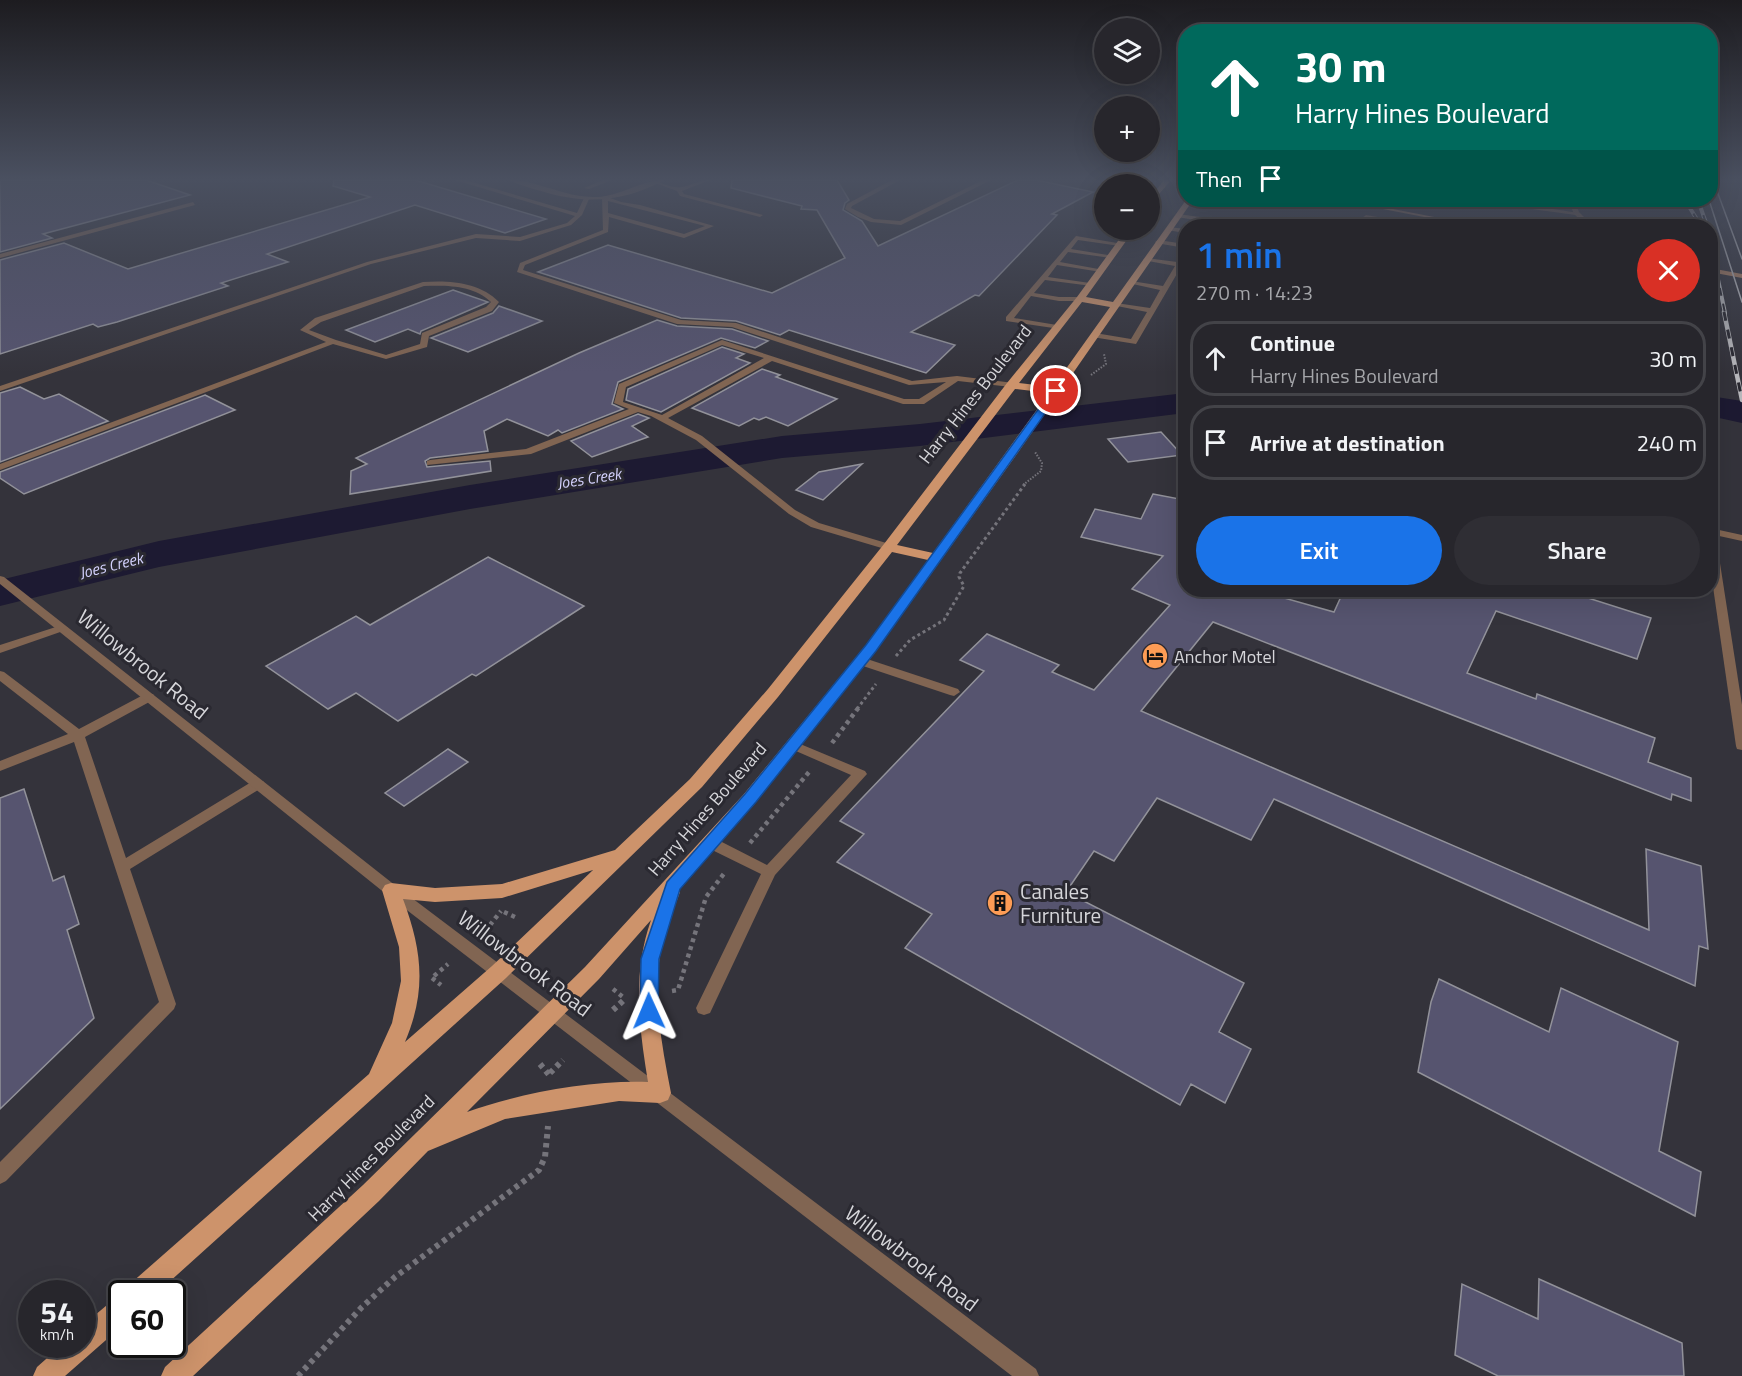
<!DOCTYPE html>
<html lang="en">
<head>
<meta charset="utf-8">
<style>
  body { margin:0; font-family:"Titillium Web",sans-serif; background:#2f2e34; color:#f1f3f6; height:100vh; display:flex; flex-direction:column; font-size:22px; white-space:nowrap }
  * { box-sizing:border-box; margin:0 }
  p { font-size:20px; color:#a4a5a9 }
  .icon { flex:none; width:33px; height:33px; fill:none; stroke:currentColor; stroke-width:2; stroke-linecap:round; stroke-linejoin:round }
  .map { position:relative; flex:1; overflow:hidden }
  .panel { position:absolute; left:1178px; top:219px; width:540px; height:378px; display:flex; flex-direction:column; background:#27262c; border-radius:24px; box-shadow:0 6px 24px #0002,0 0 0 2px #434348 }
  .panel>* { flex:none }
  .hud { position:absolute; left:1178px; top:24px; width:540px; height:183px; border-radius:24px; box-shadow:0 6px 24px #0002,0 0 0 2px #434348; background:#00695c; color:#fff; overflow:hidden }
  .tools { position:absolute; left:1094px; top:18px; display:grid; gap:12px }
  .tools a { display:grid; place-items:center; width:66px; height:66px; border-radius:50%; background:#27262c; box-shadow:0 6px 24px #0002,0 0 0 2px #434348; font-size:30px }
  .speed { position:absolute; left:18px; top:1280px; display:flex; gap:12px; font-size:30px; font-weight:700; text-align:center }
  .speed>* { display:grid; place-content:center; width:78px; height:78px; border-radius:50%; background:#27262c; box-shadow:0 6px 24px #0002,0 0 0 2px #434348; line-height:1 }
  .speed small { font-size:15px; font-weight:400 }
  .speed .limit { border:3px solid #111; border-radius:9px; background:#fff; color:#111 }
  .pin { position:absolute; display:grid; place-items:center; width:51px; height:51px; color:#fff; margin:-26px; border:3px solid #fff; border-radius:50%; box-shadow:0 2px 6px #0007 }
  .me { position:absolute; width:66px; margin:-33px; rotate:359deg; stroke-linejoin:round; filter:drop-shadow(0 0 4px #0008) }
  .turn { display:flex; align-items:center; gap:21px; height:126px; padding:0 18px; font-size:27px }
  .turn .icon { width:78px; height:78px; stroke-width:2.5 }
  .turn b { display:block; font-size:42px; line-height:51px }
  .then { display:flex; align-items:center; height:57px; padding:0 18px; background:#0003; gap:12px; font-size:22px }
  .round { display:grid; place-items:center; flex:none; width:63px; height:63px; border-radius:32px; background:#2f2e34 }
  .summary { display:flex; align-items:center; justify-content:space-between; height:102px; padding:0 18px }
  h1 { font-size:36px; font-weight:600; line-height:45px; color:#1a73e8 }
  .cta { display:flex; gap:12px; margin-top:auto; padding:12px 18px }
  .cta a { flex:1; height:69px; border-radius:36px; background:#1a73e8; color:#fff; font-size:24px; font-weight:600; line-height:69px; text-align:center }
  .cta a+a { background:#2f2e34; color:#f1f3f6 }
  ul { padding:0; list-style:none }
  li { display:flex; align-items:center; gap:18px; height:75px; margin:0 12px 9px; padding:0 6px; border:3px solid #434348; border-radius:24px }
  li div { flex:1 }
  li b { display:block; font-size:22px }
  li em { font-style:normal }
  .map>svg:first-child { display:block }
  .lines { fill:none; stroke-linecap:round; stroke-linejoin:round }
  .river { fill:#1d1a32; fill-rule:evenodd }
  .building { fill:#56546f; stroke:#92929a; stroke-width:1.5 }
  .path-far3 { stroke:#75747b; stroke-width:2; stroke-dasharray:1.5 1.5; stroke-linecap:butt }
  .path-far2 { stroke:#75747b; stroke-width:3; stroke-dasharray:3 3; stroke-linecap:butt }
  .path-far1 { stroke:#75747b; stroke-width:4.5; stroke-dasharray:4 4; stroke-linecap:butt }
  .path { stroke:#75747b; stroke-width:6; stroke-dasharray:4.5 4.5; stroke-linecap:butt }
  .service { fill:#816552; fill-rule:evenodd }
  .minor { fill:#816552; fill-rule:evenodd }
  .tertiary { fill:#816552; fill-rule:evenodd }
  .secondary { fill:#ac7f61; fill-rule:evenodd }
  .primary { fill:#cd936b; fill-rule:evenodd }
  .tram { stroke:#b7b7bb; stroke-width:1.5 }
  .rail-far1-casing { stroke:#b7b7bb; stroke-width:4 }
  .rail-casing { stroke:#b7b7bb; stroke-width:4.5 }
  .rail-far1 { stroke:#2a2931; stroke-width:2; stroke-dasharray:8; stroke-linecap:butt }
  .rail { stroke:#2a2931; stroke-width:3; stroke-dasharray:9; stroke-linecap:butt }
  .route { fill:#1a73e8; stroke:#114b97; stroke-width:1.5 }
  .labels { text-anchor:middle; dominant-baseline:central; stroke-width:6; stroke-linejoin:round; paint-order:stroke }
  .far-water-label { font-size:16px; font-style:italic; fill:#d3d1fc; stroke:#2a2931 }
  .street-label { font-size:18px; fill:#d6d6da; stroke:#2a2931 }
  .poi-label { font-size:18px; fill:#d6d6da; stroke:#2a2931; text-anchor:start }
  .near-street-label { font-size:21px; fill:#d6d6da; stroke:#2a2931 }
  .near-poi-label { font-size:21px; fill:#d6d6da; stroke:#2a2931; text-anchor:start }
</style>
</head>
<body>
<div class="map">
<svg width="1742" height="1376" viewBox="0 0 1742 1376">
  <rect width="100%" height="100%" fill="#34333b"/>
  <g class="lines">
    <g class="river">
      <polygon points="1185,393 1185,413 920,446 782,458 470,509 159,567 0,606 0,580 159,541 470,485 782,436 920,424"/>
      <polygon points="1710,396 1742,401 1742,423 1710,416"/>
    </g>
  </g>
  <g class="building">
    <polygon points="0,180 146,180 190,195 43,234 52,238 0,252"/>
    <polygon points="334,180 415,180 546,219 505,233 415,205 267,254 288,262 221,283 228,286 117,322 98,327 93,324 0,354 0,260 64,243 128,269 370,197 333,186"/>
    <polygon points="732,180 837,180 849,200 845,203 843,210 862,221 878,246 1018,180 1036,180 1093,192 1052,214 1057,215 979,296 975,295 911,332 955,345 926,373 789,330 780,335 736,321 681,318 538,272 608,245 772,293 845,258 817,210 801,209 802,206 731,188"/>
    <polygon points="453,290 488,302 421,331 420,334 408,329 375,342 346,330"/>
    <polygon points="499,306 542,321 468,352 431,338 493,313"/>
    <polygon points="657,320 677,326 732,329 768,341 755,348 721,338 618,382 612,404 623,409 562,433 558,430 548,436 507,419 484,431 488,451 430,458 425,461 427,467 490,461 491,471 350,494 351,471 367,464 356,458 579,353"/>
    <polygon points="722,347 744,354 736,358 750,363 661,412 626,400 628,389"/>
    <polygon points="762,369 780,375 776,377 837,399 788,426 766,417 759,420 754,418 739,426 692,408"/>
    <polygon points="20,387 44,399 59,394 108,421 0,462 0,393"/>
    <polygon points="205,395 235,410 24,494 0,478 0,472"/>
    <polygon points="638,414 649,418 632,426 648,437 592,457 571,441"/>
    <polygon points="1161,432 1182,455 1128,462 1108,439"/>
    <polygon points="862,464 823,500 796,490 819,472"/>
    <polygon points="1153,494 1185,500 1185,590 1256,590 1334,612 1344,590 1563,590 1651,618 1637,659 1496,611 1467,673 1536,699 1537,694 1655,738 1648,762 1691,778 1691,801 1672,794 1671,800 1213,622 1141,711 1649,930 1646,849 1701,866 1708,949 1699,946 1695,986 1274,799 1251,840 1157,798 1114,861 1094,851 1066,892 1244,983 1219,1032 1251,1049 1225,1103 1191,1084 1180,1105 905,948 932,914 837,862 864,834 840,821 984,671 960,660 987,634 1059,665 1052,672 1094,690 1170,605 1132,589 1163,556 1081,537 1095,509 1141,519"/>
    <polygon points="488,557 584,606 476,676 472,674 398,721 356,693 328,709 266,666 356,616 370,625"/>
    <polygon points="448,749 468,762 404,806 385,793"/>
    <polygon points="24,789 53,881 64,876 79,924 67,930 94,1018 0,1109 0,798"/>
    <polygon points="1439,979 1549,1032 1561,988 1678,1042 1659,1151 1701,1172 1695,1216 1418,1072 1431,1002"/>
    <polygon points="1539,1279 1682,1343 1684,1376 1498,1376 1455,1355 1462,1284 1538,1319"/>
  </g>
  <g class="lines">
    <g class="path-far3">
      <polyline points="1091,375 1106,364 1104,354"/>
      <polyline points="1023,485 1041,471 1042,463 1035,452"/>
    </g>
    <g class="path-far2">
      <polyline points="84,613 97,623"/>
      <polyline points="896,656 910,640 944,620 964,586 959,577 960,573 1025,484"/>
      <polyline points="857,709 876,684"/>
    </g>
    <g class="path-far1">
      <polyline points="832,743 859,707"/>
      <polyline points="750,843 809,772"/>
      <polyline points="504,912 515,917"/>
      <polyline points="490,925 501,911"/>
      <polyline points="434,976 448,964"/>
      <polyline points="432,978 441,985"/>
      <polyline points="613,989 624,998"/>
      <polyline points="672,991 678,990 706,897 726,871"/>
    </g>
    <g class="path">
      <polyline points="613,1010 625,999"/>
      <polyline points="540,1064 550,1076"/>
      <polyline points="550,1073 563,1060"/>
      <polyline points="298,1376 362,1307 395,1277 539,1170 545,1157 548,1126"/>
    </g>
    <g class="service">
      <polygon points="455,180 465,180 577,213 584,198 589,199 582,215 571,225 520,241 476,238 371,264 0,391 0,386 367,262 476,234 520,237 567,223 575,216"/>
      <polygon points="603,180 612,180 589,189 584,188"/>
      <path d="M 647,180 C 658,180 671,189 681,187 C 691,186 699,180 710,180 L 682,191 L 684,194 L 763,215 L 760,217 L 680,196 L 677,191 Z"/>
      <polygon points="892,180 900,180 852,206 851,208 874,219 900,221 983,180 991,180 901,225 871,222 858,217 845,209 847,204"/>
      <polygon points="1098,180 1105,180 1109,184 1104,185"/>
      <path d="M 605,196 L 621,202 L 640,205 L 714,226 L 684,238 L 609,217 L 608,232 L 525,265 L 523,270 L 681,320 L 736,323 L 912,381 L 957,376 L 1014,383 L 1014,387 L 1011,387 L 958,381 L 924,404 L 903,404 L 772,361 L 668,418 L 702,436 L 795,510 L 819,523 L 893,545 L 893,549 L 885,549 L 811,527 L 789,514 L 696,440 L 651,416 L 638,412 L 531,454 L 427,465 L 427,461 L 430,460 L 526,449 L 629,409 L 614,403 L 619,384 L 722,340 L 904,399 L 919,399 L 946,382 L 909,385 L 732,327 L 677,324 L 517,272 L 520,263 L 603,230 L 602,198 ZM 608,201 L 705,226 L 684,234 L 608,213 ZM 722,345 L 764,358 L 662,415 L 623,402 L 626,387 Z"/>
      <polygon points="1186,200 1219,203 1222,200 1228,200 1220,207 1188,203"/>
      <polygon points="1522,200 1528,200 1527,205 1579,213 1576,215 1524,208 1521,206"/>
      <polygon points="193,202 195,205 0,258 0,254"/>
      <polygon points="1178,214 1207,218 1210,220 1206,226 1200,226 1203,221 1176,217"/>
      <polygon points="1366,215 1412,223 1415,225 1410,226 1367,219 1358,226 1352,226"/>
      <polygon points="1169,227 1185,229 1185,233 1167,230"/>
      <polygon points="1076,236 1123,244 1120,246 1078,240 1071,249 1114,256 1111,258 1068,252 1060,262 1104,270 1101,272 1057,265 1048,277 1090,283 1093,285 1092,286 1045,280 1034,293 1059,297 1080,297 1084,299 1083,301 1059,301 1031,296 1014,318 1057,325 1061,327 1060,329 1006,321 1006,317"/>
      <polygon points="1158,240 1185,244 1185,248 1156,243 1155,242"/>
      <polygon points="1185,252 1185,260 1136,344 1092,337 1092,333 1095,333 1131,339 1147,312 1112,305 1116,303 1150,308 1160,290 1128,283 1131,281 1163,286 1175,266 1143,260 1146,258 1177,262"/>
      <path d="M 423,282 C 449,280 480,282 499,302 L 492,311 L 429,336 L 427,347 L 386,359 L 333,344 L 0,470 L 0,464 L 326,342 L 300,330 L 315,318 ZM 424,286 C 446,285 474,285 491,302 L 486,307 L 422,333 L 420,344 L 386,355 L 336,340 L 309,330 L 321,322 Z"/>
      <polygon points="1710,528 1742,535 1742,541 1710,534"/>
      <polygon points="62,625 68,628 66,630 0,653 0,645"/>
      <polygon points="861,657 958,689 960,692 954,696 950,695 857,664 855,661 857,658"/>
      <polygon points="0,671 4,672 79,729 145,694 153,694 155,697 153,700 85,737 126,858 253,781 263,781 265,784 263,787 130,869 176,1004 174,1009 6,1181 0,1184 0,1162 159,1002 74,742 0,771 0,761 68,734 0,681"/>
      <polygon points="793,741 865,771 867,774 775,875 710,1013 704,1015 698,1013 696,1008 761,874 706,847 704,843 706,839 711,838 716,839 767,865 851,775 789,748 787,745 789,742"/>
    </g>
    <g class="minor">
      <path d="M 509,180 C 538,180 565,198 597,197 C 621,196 641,180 665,180 C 623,202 586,205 541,191 C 530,188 519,185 509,180 Z"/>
      <polygon points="0,576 4,577 396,886 1036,1369 1039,1376 1012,1376 386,894 0,584"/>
    </g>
    <g class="tertiary">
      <polygon points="1568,200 1574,200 1579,212 1593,226 1587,226 1574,214"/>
      <polygon points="1710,528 1715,531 1742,705 1742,750 1737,749 1736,746 1710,566"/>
    </g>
    <g class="secondary">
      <polygon points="1336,200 1346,200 1481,226 1471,226"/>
      <polygon points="1710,268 1742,274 1742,278 1710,272"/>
    </g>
    <g class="primary">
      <polygon points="1164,180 1171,180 1149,206 1149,199"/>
      <path d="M 1186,200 L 1193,200 L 1019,451 L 876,651 L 756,802 L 679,889 L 680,892 C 673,911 665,930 661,950 C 652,997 662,1046 671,1093 L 668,1100 L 660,1103 L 619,1101 L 505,1119 L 428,1151 L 379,1201 L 193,1376 L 161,1376 L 165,1367 L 363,1185 L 585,967 L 744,794 L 866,645 L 928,560 L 892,552 L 778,697 L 702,787 L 506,978 L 157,1293 L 127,1293 L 130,1284 L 369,1074 L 392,1023 L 401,981 L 399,947 L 382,890 L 385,885 L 391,883 L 435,888 L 502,884 L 615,850 L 690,779 L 768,689 L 884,544 L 1007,383 L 1077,297 L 1126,230 L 1134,230 L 1086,297 L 1113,302 ZM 1082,302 L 1110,307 L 1053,387 L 1019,383 ZM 1015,389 L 1049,393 L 933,553 L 897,545 ZM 593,870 L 492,966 L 405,1042 C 427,990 422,950 403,899 L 435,902 L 502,898 ZM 651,920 C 632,974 639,1027 648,1082 C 591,1080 520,1093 467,1112 L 599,979 Z"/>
      <polygon points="122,1297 122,1326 65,1376 33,1376 37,1367 63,1344 82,1344 82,1326 113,1300"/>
    </g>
    <g class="tram">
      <polyline points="1713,180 1742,259"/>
      <polyline points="1709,200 1742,302"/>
    </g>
    <g class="rail-far1-casing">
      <g id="rail-far1">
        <polyline points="1685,200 1701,226"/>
        <polyline points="1698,200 1707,226"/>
        <polyline points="1710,241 1725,313"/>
      </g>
    </g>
    <g class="rail-casing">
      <polyline id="rail" points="1724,312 1742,400"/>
    </g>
    <use href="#rail-far1" class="rail-far1"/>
    <use href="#rail" class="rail"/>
  </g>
  <linearGradient id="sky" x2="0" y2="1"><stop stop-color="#1d1c20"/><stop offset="0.48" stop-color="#4a5060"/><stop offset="1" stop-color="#4a5060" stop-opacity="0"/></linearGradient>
  <rect width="1742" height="373" fill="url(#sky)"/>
  <polygon class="route" points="1053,389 1061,391 876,651 756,802 680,889 659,959 658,1011 656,1017 649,1019 643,1017 640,1011 641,959 667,882 745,794 866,645"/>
  <defs>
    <g id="hotel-disc" transform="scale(1.35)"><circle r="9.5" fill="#fd9c55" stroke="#2a2931"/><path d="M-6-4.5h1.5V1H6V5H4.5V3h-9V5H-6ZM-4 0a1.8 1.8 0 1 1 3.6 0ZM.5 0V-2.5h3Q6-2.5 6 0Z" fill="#111"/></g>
    <g id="building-disc" transform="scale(1.35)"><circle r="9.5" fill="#fd9c55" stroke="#2a2931"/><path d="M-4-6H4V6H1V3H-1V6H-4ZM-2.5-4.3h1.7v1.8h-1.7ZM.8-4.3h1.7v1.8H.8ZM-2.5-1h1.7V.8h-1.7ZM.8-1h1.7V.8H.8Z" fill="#111"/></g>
  </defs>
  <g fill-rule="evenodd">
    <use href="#hotel-disc" x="1155" y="656"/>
    <use href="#building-disc" x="1000" y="903"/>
  </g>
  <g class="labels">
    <g class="far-water-label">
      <text transform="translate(589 478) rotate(-9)">Joes Creek</text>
      <text transform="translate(111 565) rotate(-14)">Joes Creek</text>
    </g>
    <g class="street-label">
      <text transform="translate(975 394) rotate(-52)">Harry Hines Boulevard</text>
      <text transform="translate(707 809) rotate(-49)">Harry Hines Boulevard</text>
      <text transform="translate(371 1158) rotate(-45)">Harry Hines Boulevard</text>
    </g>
    <g class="poi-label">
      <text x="1174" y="656">Anchor Motel</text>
    </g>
    <g class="near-street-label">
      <text transform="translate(143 664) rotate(39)">Willowbrook Road</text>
      <text transform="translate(525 963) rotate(37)">Willowbrook Road</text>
      <text transform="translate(912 1258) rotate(37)">Willowbrook Road</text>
    </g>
    <g class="near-poi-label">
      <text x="1020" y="891">Canales<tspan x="1020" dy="24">Furniture</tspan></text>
    </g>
  </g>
</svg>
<div class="tools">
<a><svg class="icon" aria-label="layers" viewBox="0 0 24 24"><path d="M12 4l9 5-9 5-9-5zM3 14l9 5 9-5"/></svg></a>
<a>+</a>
<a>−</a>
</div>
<div class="speed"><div>54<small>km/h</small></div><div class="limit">60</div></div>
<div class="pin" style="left:1056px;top:391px;background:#d93025"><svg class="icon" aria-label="arrive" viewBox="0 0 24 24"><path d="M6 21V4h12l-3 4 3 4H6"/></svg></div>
<svg class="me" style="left:649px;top:1011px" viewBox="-20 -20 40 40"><path d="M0-17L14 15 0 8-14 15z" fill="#1a73e8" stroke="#fff" stroke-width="4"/></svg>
<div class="hud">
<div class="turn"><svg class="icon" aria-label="ahead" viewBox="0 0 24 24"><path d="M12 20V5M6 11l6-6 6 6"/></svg><div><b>30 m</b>Harry Hines Boulevard</div></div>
<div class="then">Then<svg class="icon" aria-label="arrive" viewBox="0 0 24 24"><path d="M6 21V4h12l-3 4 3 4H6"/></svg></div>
</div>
<section class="panel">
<div class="summary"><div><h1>1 min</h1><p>270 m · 14:23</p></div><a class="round" style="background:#d93025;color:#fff"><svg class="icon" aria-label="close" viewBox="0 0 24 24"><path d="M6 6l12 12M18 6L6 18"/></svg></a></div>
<ul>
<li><svg class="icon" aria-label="ahead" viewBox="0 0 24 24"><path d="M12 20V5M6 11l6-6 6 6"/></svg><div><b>Continue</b><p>Harry Hines Boulevard</p></div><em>30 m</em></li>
<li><svg class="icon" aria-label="arrive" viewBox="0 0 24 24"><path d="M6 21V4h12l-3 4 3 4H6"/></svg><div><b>Arrive at destination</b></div><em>240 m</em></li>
</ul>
<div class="cta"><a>Exit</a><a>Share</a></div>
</section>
</div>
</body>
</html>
